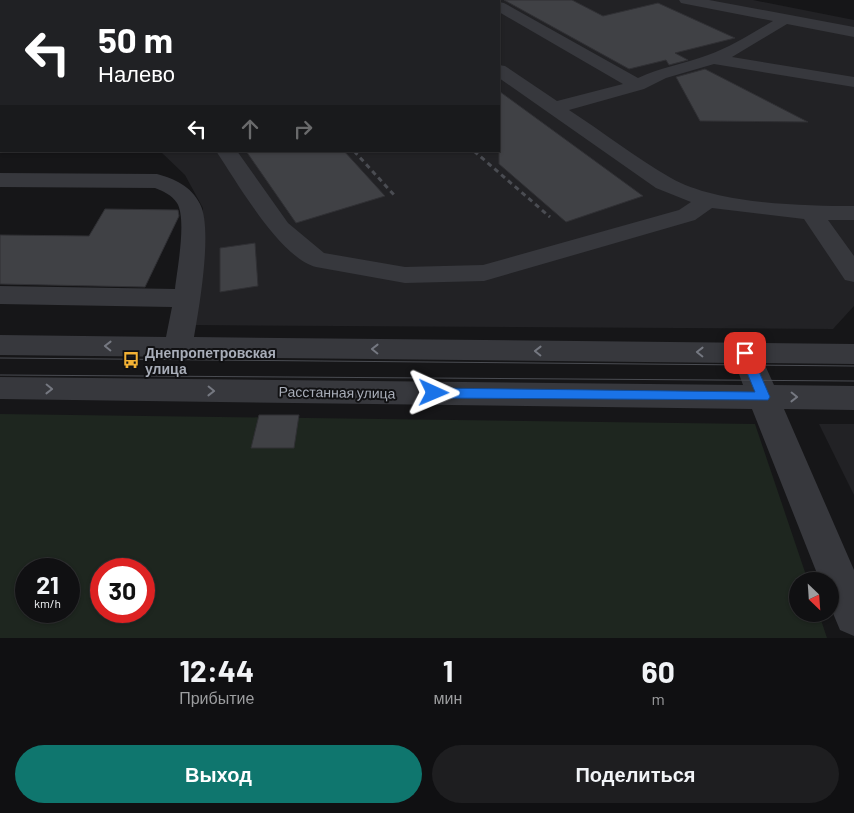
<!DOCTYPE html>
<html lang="ru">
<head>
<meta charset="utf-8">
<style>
  body { margin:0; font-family:Barlow,sans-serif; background:#1e1e20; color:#f1f3f6; height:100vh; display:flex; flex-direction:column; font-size:19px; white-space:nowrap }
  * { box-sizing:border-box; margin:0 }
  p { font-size:16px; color:#9c9d9f }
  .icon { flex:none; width:28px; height:28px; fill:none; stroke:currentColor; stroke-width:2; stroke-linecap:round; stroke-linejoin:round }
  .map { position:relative; height:638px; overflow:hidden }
  .sheet { display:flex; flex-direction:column; background:#101012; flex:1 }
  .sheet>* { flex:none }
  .guide { position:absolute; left:0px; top:0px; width:500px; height:152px; box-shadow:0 1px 4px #0004,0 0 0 1px #303032; background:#202124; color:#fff; overflow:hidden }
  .needle { width:32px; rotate:155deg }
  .fabs { position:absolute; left:789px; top:572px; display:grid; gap:10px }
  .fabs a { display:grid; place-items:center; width:50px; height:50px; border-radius:50%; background:#101012; box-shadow:0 1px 4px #0004,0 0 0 1px #303032; font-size:25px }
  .speed { position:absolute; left:15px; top:558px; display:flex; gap:10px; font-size:25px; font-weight:700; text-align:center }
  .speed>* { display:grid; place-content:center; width:65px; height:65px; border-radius:50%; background:#101012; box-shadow:0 1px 4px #0004,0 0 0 1px #303032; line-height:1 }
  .speed small { font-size:12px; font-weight:400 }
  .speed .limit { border:8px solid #d22; background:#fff; color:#111 }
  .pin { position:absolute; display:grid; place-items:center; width:42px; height:42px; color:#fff; margin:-21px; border-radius:10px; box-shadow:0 2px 8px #0006 }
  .me { position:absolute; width:55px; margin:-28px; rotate:91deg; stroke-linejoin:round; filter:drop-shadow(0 0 4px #0008) }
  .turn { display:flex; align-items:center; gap:18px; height:105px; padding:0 15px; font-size:22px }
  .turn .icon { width:65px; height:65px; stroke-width:2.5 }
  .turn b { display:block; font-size:35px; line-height:42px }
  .lanes { display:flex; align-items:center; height:48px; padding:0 15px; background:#0003; justify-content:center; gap:25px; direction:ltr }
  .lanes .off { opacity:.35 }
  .eta { display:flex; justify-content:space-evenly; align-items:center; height:85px; text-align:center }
  .eta b { font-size:30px; font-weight:700; line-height:35px }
  .button { display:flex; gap:10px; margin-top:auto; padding:10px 15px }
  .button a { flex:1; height:58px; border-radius:30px; background:#0f766e; color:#fff; font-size:20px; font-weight:700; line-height:58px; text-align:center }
  .button a+a { background:#1e1e20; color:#f1f3f6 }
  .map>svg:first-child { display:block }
  .built { fill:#222225 }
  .green { fill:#1e261f; fill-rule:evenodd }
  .building { fill:#404145; stroke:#303034 }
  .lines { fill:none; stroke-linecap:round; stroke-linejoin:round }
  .minor { fill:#37383d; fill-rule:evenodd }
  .tram { stroke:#4a4c52; stroke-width:1 }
  .rail-far1 { stroke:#4a4c52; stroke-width:2.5; stroke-dasharray:4 3; stroke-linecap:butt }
  .rail { stroke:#4a4c52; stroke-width:3; stroke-dasharray:5 4; stroke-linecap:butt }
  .oneway { stroke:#757881 }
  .route { fill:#1a73e8; stroke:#114b97 }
  .labels { text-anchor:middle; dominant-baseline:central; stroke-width:4; stroke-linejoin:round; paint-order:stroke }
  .poi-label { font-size:14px; font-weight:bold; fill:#a8adb8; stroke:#111113; text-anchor:start }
  .street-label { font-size:14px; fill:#a8adb8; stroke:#111113 }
</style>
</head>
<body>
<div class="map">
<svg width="854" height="638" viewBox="0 0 854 638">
  <rect width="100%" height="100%" fill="#161618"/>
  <g class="built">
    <polygon points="0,0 753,0 854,20 854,306 833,329 194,325 203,208 185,175 160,151 499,151 499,1 1,1 1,96"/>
    <polygon points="819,424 854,424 854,495"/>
  </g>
  <path class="green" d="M 0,414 L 755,424 L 808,581 L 798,581 L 798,614 L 819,614 L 827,638 L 0,638 ZM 26,569 L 69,569 L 69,611 L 26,611 ZM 101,569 L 144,569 L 144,611 L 101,611 Z"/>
  <g class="building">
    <polygon points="504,0 572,0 603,16 658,3 735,38 675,53 688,60 669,65 666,60 629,69"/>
    <polygon points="705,69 808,122 700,121 676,77"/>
    <polygon points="499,91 643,196 566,222 499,164"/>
    <polygon points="246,151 344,151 385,196 296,223"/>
    <polygon points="105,209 178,210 179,216 145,287 0,284 0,235 89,236"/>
    <polygon points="255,243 258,286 220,292 220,248"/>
    <polygon points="259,415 299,415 294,448 251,448"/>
  </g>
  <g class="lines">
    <g class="minor">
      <rect x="116" y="0" width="14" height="1"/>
      <rect x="407" y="0" width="14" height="1"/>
      <path d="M 679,0 L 709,0 L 854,27 L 854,37 L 787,24 L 732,57 L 854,77 L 854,87 L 714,64 L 666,78 L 644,89 L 569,110 C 603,132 636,158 671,178 C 716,204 802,206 854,206 L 854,220 L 828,220 L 854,256 L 854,282 L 845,280 L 804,219 L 712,208 L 695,220 L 484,281 L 405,283 L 316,267 C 280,258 237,182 216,151 L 237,151 L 288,223 L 324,253 L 405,267 L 483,265 L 679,210 L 691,202 L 656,188 L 499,78 L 499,65 L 505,66 L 557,101 L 623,84 L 499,12 L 499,2 L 504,3 L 638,78 C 661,67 685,64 708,55 C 731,47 752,33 773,21 L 686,4 L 681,3 Z"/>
      <rect x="0" y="27" width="1" height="10"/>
      <path d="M 0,173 L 157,174 C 175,179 191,186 200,204 C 213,228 199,309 194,337 L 854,344 L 854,364 L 764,363 L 774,385 L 854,386 L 854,410 L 784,409 L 854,570 L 854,636 L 840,630 L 830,606 L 830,581 L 820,581 L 752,409 L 0,399 L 0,377 L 743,385 L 735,363 L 0,355 L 0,335 L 166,337 L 172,307 L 0,304 L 0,286 L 175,289 C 177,270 187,219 177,203 C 172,195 163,191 155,188 L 0,187 Z"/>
    </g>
    <g class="tram">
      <polyline points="0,358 854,366"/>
      <polyline points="0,375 854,381"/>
    </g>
    <polyline class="rail-far1" points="213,0 215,1"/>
    <g class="rail">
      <polyline points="354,151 395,196"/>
      <polyline points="474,151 550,217"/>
    </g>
  </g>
  <defs><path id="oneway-chevron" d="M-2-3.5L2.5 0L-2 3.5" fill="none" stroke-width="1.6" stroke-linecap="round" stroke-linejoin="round" transform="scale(1.25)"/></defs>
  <g class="oneway">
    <use href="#oneway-chevron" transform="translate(108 346) rotate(-179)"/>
    <use href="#oneway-chevron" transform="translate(375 349) rotate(-179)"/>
    <use href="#oneway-chevron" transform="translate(538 351) rotate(-179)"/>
    <use href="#oneway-chevron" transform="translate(700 352) rotate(-179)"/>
    <use href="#oneway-chevron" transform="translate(49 389) rotate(1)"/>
    <use href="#oneway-chevron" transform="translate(211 391) rotate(1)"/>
    <use href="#oneway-chevron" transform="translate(794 397) rotate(1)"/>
  </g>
  <polygon class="route" points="745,349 751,353 770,397 768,400 434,398 430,397 428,393 430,390 434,388 755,392 739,353"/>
  <defs>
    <g id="bus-bare" transform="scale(1.35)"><path d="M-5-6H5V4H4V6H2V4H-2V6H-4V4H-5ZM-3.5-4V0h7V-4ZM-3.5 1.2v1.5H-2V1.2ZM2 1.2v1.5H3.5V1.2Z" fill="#f2b134" stroke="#111113" stroke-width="2.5" paint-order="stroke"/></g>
  </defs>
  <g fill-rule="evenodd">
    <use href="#bus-bare" x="131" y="360"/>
  </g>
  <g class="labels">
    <g class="poi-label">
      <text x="145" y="352">Днепропетровская<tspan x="145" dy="16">улица</tspan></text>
    </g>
    <g class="street-label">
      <text transform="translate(337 392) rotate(1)">Расстанная улица</text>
    </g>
  </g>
</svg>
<div class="fabs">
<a><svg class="needle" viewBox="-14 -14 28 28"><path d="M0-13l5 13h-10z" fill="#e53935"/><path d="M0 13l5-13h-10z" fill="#9c9d9f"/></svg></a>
</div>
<div class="speed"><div>21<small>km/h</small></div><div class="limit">30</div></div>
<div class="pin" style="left:745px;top:353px;background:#d93025"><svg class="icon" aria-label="arrive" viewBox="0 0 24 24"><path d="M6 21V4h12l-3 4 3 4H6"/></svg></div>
<svg class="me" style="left:434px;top:393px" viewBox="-20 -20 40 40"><path d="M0-17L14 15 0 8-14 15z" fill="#1a73e8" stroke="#fff" stroke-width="4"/></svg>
<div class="guide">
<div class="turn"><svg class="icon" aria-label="left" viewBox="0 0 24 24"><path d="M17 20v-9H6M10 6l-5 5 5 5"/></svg><div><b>50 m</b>Налево</div></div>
<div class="lanes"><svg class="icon" aria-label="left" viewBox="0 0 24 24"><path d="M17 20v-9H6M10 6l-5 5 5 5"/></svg><svg class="icon off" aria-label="ahead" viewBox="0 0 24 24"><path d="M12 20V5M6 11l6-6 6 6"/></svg><svg class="icon off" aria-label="right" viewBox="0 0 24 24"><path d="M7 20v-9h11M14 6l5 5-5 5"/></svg></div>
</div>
</div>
<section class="sheet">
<div class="eta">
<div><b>12:44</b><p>Прибытие</p></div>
<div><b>1</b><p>мин</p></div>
<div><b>60</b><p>m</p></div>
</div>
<div class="button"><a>Выход</a><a>Поделиться</a></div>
</section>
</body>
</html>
